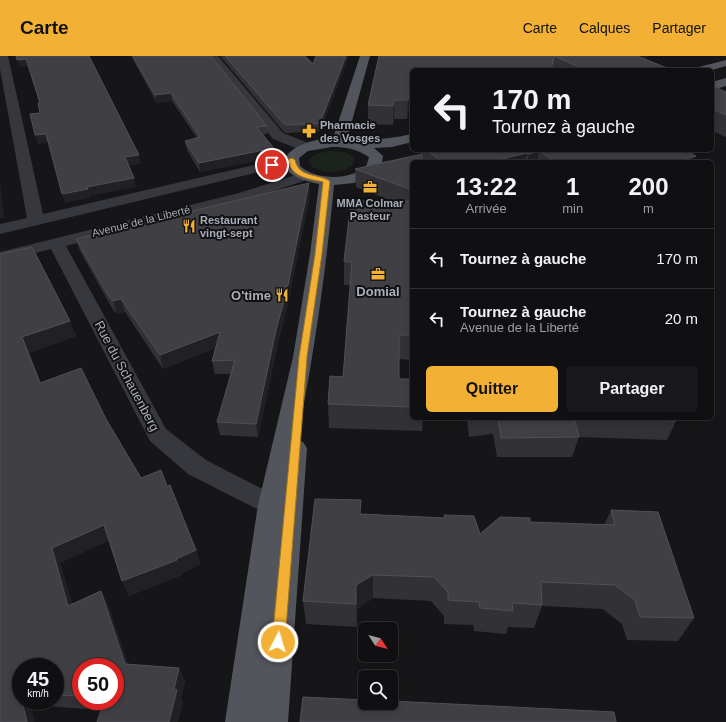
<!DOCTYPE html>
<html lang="fr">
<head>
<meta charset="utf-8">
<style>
  body { margin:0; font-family:Helvetica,sans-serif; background:#19191b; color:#f1f3f6; height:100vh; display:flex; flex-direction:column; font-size:15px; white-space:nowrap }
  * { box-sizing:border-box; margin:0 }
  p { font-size:13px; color:#9c9d9f }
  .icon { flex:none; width:22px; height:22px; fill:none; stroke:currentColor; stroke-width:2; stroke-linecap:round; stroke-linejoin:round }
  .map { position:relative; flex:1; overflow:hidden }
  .drawer { position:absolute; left:410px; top:104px; width:304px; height:260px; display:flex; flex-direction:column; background:#101012; border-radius:6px; box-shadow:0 2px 6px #0003,0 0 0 1px #303032 }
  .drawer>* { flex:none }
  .guide { position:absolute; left:410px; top:12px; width:304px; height:84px; border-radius:6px; box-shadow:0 2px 6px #0003,0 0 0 1px #303032; background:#101012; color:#f1f3f6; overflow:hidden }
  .needle { width:26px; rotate:126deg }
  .tools { position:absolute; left:358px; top:566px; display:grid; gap:8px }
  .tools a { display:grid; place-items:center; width:40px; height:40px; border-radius:6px; background:#101012; box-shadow:0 2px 6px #0003,0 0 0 1px #303032; font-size:20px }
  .speed { position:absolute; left:12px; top:602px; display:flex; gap:8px; font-size:20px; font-weight:700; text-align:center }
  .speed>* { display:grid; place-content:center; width:52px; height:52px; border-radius:50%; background:#101012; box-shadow:0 2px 6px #0003,0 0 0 1px #303032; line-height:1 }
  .speed small { font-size:10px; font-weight:400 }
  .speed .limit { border:6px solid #d22; background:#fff; color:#111 }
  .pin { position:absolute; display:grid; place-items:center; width:34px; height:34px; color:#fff; margin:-17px; border:2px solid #fff; border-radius:50%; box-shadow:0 1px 4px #0007 }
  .me { position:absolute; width:44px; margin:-22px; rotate:5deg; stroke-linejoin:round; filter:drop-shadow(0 0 3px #0008) }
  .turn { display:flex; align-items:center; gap:14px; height:84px; padding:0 16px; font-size:18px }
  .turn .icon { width:52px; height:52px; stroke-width:2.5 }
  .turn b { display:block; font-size:28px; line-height:34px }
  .eta { display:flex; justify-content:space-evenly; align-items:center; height:68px; text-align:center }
  .eta b { font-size:24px; font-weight:700; line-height:28px }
  .cta { display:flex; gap:8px; margin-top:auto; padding:8px 16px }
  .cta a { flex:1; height:46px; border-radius:6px; background:#f2b134; color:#111; font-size:16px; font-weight:700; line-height:46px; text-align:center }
  .cta a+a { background:#19191b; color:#f1f3f6 }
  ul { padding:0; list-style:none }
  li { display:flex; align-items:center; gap:12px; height:60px; padding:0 16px; border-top:1px solid #303032 }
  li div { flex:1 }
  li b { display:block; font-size:15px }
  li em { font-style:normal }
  header { display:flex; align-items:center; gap:24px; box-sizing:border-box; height:56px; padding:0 20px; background:#f2b134; color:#111 }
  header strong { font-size:19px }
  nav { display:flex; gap:22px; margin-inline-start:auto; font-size:14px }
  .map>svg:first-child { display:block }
  .green { fill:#1c231d }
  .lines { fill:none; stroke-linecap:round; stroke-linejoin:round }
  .minor { fill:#37383d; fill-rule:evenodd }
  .major { fill:#53555c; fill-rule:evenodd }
  .wall { fill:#323236; fill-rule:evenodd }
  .shaded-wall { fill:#212124 }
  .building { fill:#3f3f44; stroke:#4f5156 }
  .route { fill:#f2b134; stroke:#9d7322 }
  .labels { text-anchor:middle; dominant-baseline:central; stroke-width:4; stroke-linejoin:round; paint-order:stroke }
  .far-poi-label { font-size:11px; font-weight:bold; fill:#a8adb8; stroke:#111113; text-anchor:start }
  .far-street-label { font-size:11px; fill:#a8adb8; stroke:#111113 }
  .poi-label { font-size:13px; font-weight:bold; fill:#a8adb8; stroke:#111113 }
  .street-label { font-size:13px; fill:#a8adb8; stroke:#111113 }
</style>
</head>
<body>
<header>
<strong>Carte</strong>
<nav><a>Carte</a><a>Calques</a><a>Partager</a></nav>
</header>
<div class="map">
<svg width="726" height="666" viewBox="0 0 726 666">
  <rect width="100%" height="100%" fill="#161618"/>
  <path class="green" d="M 330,95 L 345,96 L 354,102 L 353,109 C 341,118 323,118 311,110 L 309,103 L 316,98 Z"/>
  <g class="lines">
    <g class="minor">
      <polygon points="0,0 8,0 43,158 292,100 297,101 299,104 297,107 0,178 0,168 27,162 0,13"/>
      <polygon points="207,0 218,0 283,77 311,88 313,91 311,94 301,94 273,83"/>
      <polygon points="305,116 310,117 312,120 310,123 249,143 66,190 166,373 206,404 280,442 284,449 280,456 271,460 188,418 150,385 51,193 0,206 0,196 239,137"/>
    </g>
    <g class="major">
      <path d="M 360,0 L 370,0 L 347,83 C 369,85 390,83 412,78 L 412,86 L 392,91 L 374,92 L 383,100 L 382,106 L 412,102 L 417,103 L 419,106 L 412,106 L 412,110 L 378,116 L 354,127 L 334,129 C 326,215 314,299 297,384 L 303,386 L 307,392 L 288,666 L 225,666 L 258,449 L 293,301 L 310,198 L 319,128 C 257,115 288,84 333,82 ZM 332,91 C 347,91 356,93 369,101 L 366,111 C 362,113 357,117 352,118 C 336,124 312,121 300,110 L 299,102 L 308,95 Z"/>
      <polygon points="726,4 726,10 712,14 693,14 695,12"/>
      <polygon points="726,22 726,30 712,34 712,26"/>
    </g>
  </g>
  <g class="wall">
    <polygon points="131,0 211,0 267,70 267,78 263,79 275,101 200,116 187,94 185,85 197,82 172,45 157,47"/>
    <polygon points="220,0 305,0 313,8 316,0 349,0 320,75 287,77 284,76"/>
    <polygon points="379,0 647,0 646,3 672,14 412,14 412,39 411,39 407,63 394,63 393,69 368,68 368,49"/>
    <polygon points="712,30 726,36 726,81 712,75"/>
    <polygon points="422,94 684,94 696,100 693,106 412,106 412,304 399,303 399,323 412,323 412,362 423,362 422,375 329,372 328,348 343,321 350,229 344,229 344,205 392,145 356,131 355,113 422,98"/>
    <polygon points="310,139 288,247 278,287 258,381 220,379 217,366 231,318 215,318 212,305 216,292 163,313 125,256 117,258 112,252 80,195 76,183"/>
    <path d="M 32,191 L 70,265 L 76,280 L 29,297 L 41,327 L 106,363 L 141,422 L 167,430 L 196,494 L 200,508 L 181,518 L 182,519 L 129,540 L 122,525 L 109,484 L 60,507 L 72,548 L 101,535 L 108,549 L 128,608 L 179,612 L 185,625 L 181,642 L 183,647 L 101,654 L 30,649 L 0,666 ZM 21,611 L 55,611 L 55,645 L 21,645 ZM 81,611 L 115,645 L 81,645 Z"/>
    <polygon points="467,362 675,362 676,365 667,384 579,381 572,401 497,401 493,378 469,381"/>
    <polygon points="611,454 694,562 678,585 627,584 622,568 603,553 542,550 534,572 508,571 506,578 474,575 473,569 444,568 444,560 431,545 373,542 357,553 357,571 306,568 303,545 361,458 444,462 444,459 480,478 530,466 604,469"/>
  </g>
  <g class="shaded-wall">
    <polygon points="346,0 349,0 320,75 320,67"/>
    <polygon points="631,0 647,0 642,11"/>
    <polygon points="26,3 28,10 20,11 17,4"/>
    <polygon points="412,23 411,39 407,63 408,44"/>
    <polygon points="171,37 172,45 157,47 155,39"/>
    <polygon points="394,44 394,63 393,69 393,50"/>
    <polygon points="46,78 49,86 38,88 35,79"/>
    <polygon points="274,92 275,101 200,116 199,107"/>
    <polygon points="539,95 537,106 527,106 529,98"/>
    <polygon points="527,97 525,106 489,106"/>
    <polygon points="139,99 141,108 127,110 125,101"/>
    <polygon points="696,100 693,106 675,106"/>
    <polygon points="134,122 136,131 90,140 90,142 65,147 62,138 87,131"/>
    <polygon points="0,125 4,162 0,162"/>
    <polygon points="309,127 310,139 288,247 278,287 258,381 256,368 276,274"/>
    <polygon points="121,243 125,256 117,258 113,245"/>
    <polygon points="70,265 76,280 29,297 47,342 40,327 22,281"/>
    <polygon points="220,276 223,289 163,313 160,299"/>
    <polygon points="104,469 111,484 60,507 77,564 68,550 52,492"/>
    <polygon points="196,494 200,508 181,518 182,519 129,540 122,525 176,503"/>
    <polygon points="373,519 373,542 357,553 357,571 356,529"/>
    <polygon points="101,535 108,549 133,621 125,608"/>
    <polygon points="179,612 185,625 181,642 183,647 178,666 169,666 174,633"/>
    <polygon points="22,645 27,645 30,649 35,666 27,666"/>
  </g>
  <g class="building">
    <polygon points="16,0 89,0 139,99 125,101 134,122 87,131 88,133 62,138 46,78 35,79 30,58 40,57 38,47 40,47 26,3 17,4"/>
    <polygon points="133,0 211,0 267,70 256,71 274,92 199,107 185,85 200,81 171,37 155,39"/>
    <polygon points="225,0 305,0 313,8 316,0 346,0 320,67 287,69 283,67"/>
    <polygon points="379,0 637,0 672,14 586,14 554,0 551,14 412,14 412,23 408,44 394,44 393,50 368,49"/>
    <polygon points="712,30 726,36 726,59 712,53"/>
    <polygon points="426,94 684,94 696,100 675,106 556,106 539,95 529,98 527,97 489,106 443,106"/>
    <polygon points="422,98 422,106 412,106 412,134 355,113"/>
    <polygon points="309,127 287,234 276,274 256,368 217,366 235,304 212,305 220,276 160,299 121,243 113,245 108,239 76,183"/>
    <polygon points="351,145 412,145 412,279 399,279 399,323 412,323 412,351 328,348 330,320 343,321 352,206 344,205"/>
    <polygon points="32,191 70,265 22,281 40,327 81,312 106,363 141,422 161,414 167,430 170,429 196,494 176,503 177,504 122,525 104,469 52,492 68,550 101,535 125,608 179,612 174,633 177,634 169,666 97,666 104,645 115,645 115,611 81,611 81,640 55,639 55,611 21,611 21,637 20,637 21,645 22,645 27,666 0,666 0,198"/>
    <polygon points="498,362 574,362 579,381 501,382"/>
    <polygon points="584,362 675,362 676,365"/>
    <polygon points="315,443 361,444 360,458 445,462 444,459 474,460 480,478 500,461 530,462 530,466 615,469 611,454 658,456 694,562 640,561 635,544 615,529 541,526 542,549 512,547 513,555 480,552 479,546 448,544 448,536 434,521 373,519 356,529 356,548 303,545"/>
    <polygon points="303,641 365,644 365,647 391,647 391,645 614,656 616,666 300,666"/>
  </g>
  <path class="route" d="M 292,102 L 295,104 C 299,122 317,117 330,125 L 322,198 L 307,301 L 285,586 L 283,591 L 278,592 L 274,591 L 272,586 L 299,301 L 315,198 L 323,126 C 310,123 293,122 289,107 L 272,111 L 269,109 Z"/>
  <defs>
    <g id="pharmacy-bare" transform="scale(1.08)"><path d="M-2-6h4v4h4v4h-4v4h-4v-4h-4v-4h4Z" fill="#f2b134" stroke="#111113" stroke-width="2.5" paint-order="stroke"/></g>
    <g id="office-bare" transform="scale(1.08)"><path d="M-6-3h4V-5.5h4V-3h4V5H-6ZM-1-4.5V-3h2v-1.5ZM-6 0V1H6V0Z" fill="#f2b134" stroke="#111113" stroke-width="2.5" paint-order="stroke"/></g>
    <g id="restaurant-bare" transform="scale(1.08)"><path d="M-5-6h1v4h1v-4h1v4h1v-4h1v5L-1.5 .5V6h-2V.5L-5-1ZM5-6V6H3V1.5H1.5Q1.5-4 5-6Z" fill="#f2b134" stroke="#111113" stroke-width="2.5" paint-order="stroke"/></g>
  </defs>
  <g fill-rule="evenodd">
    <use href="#pharmacy-bare" x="309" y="75"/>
    <use href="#office-bare" x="370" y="131"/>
    <use href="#restaurant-bare" x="189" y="170"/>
    <use href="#office-bare" x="378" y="218"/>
    <use href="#restaurant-bare" x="282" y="239"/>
  </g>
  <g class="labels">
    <g class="far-poi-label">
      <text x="320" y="69">Pharmacie<tspan x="320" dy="13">des Vosges</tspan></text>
      <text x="370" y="147" text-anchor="middle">MMA Colmar<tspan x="370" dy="13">Pasteur</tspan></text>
      <text x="200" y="164">Restaurant<tspan x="200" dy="13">vingt-sept</tspan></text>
    </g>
    <g class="far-street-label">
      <text transform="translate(141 165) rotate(-14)">Avenue de la Liberté</text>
    </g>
    <g class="poi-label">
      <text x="378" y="235">Domial</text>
      <text x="271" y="239" text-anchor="end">O'time</text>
    </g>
    <g class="street-label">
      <text transform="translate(127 320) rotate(62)">Rue du Schauenberg</text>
    </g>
  </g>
</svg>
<div class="tools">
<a><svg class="needle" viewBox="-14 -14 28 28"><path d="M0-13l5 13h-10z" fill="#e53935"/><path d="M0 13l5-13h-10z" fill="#9c9d9f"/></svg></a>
<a><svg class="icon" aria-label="search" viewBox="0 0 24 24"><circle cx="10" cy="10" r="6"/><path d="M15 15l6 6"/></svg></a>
</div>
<div class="speed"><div>45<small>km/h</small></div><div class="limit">50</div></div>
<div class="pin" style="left:272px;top:109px;background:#d93025"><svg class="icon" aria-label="arrive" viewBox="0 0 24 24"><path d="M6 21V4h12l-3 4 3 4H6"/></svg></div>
<svg class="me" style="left:278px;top:586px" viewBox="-20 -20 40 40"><circle r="17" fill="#f2b134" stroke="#fff" stroke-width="3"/><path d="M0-11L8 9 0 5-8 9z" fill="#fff"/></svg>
<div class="guide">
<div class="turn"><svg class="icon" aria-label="left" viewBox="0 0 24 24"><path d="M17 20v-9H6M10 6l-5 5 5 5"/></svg><div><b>170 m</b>Tournez à gauche</div></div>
</div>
<section class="drawer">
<div class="eta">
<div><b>13:22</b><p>Arrivée</p></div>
<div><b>1</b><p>min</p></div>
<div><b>200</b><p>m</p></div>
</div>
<ul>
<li><svg class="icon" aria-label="left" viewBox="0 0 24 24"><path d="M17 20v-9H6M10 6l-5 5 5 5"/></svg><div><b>Tournez à gauche</b></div><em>170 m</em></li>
<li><svg class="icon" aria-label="left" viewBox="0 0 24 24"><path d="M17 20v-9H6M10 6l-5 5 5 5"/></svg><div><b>Tournez à gauche</b><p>Avenue de la Liberté</p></div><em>20 m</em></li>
</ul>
<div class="cta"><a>Quitter</a><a>Partager</a></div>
</section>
</div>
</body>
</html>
